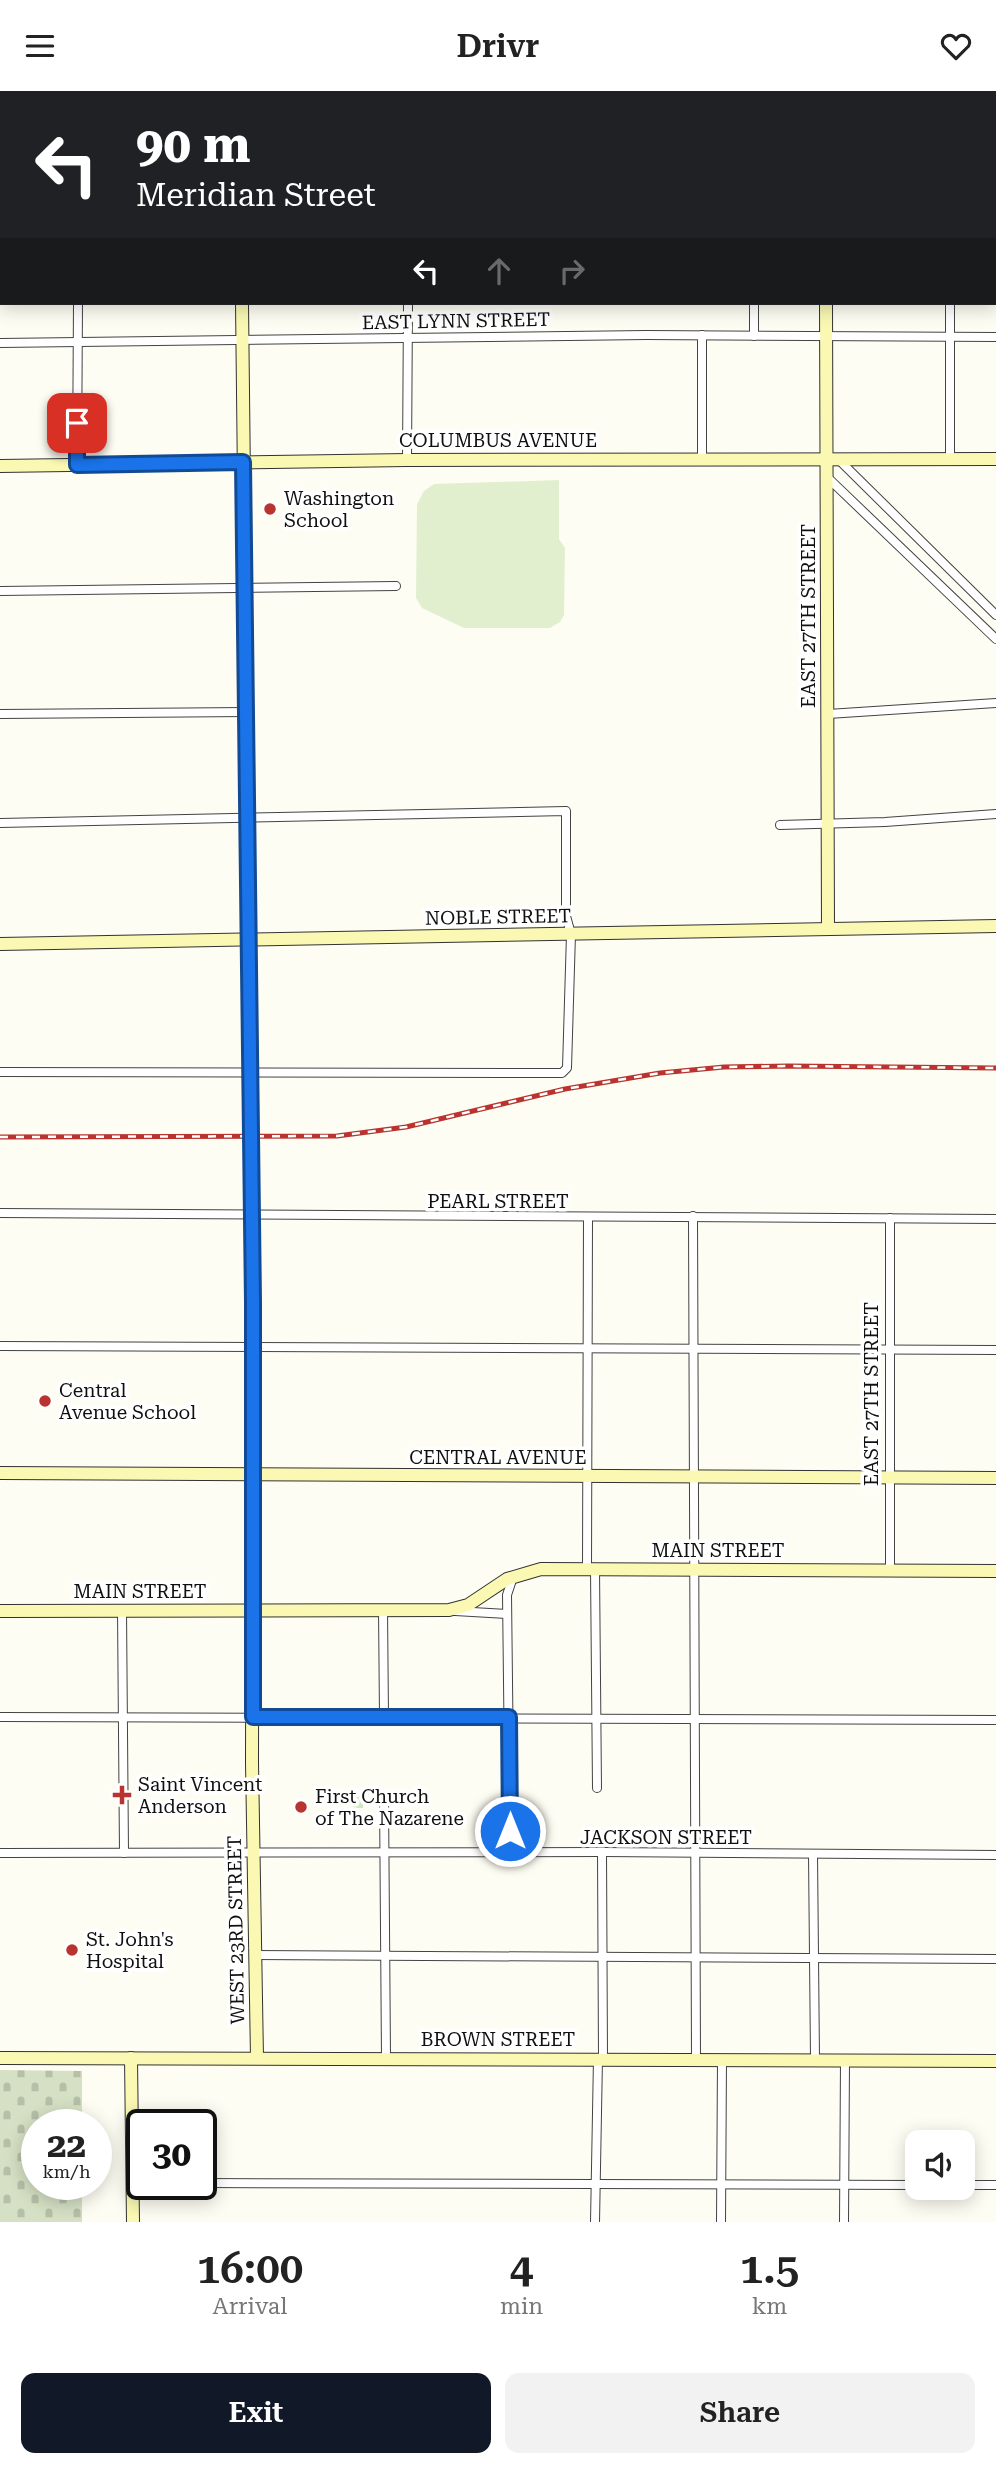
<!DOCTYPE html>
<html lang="en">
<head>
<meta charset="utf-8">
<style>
  body { margin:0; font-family:"Roboto Serif",serif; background:#f2f2f2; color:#222; height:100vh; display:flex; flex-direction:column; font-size:26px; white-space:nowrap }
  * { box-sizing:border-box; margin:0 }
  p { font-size:23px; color:#767676 }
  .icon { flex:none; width:38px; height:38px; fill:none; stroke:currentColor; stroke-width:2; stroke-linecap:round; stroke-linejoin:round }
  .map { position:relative; height:2131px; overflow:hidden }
  .sheet { display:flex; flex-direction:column; background:#fff; flex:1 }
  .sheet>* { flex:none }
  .hud { position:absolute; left:0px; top:0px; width:998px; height:214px; box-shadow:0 4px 18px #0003; background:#202124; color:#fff; overflow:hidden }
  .controls { position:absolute; left:905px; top:2039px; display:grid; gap:14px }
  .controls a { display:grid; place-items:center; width:70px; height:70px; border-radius:14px; background:#fff; box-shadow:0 4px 18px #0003; font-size:35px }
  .speed { position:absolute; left:21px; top:2018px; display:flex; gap:14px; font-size:35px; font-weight:700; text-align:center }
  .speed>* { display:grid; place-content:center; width:91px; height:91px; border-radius:50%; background:#fff; box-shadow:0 4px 18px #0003; line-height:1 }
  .speed small { font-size:18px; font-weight:400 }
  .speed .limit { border:4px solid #111; border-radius:10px; background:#fff; color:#111 }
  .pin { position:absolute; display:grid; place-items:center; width:60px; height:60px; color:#fff; margin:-30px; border-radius:14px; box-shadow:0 4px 10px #0006 }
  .me { position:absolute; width:77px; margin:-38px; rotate:0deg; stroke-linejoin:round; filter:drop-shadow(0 0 5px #0008) }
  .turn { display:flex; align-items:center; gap:24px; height:147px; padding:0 21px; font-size:32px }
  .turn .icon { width:91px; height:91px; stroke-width:2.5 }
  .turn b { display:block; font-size:49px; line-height:60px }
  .lanes { display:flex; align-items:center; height:66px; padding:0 21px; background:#0003; justify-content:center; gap:35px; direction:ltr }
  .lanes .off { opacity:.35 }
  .eta { display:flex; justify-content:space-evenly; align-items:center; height:119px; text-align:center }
  .eta b { font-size:42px; font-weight:600; line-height:49px }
  .action { display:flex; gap:14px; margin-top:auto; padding:14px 21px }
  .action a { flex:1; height:80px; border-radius:14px; background:#111827; color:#fff; font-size:28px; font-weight:600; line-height:80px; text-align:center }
  .action a+a { background:#f2f2f2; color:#222 }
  header { display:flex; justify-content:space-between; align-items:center; height:91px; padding:0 21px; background:#fff; font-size:32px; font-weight:600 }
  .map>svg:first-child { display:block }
  .grass { fill:#d0e8be }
  .cemetery { fill:url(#cemetery-stones) }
  .pitch { fill:#e2efcf }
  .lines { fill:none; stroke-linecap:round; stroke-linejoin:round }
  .street-casing { stroke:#434343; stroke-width:10 }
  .secondary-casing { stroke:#323232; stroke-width:14 }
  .street { stroke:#fff; stroke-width:8 }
  .secondary { stroke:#faf8b3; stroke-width:12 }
  .rail-casing { stroke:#b9332f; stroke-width:5 }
  .rail { stroke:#fff; stroke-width:2.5; stroke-dasharray:8; stroke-linecap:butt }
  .route-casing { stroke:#114b97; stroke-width:18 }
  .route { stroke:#1a73e8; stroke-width:12 }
  .poi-dot { fill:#b9332f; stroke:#fff; stroke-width:2.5 }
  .labels { text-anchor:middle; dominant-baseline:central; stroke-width:7; stroke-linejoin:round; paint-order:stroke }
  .street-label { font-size:19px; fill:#101010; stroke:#fff }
  .poi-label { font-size:19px; fill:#101010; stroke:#fff; text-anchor:start }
</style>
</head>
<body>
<header><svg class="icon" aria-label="menu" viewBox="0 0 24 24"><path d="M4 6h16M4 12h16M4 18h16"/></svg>Drivr<svg class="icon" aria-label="heart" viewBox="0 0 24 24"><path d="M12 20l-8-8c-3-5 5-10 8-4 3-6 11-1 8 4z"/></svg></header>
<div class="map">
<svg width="996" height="2131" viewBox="0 0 996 2131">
  <defs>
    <pattern id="cemetery-stones" width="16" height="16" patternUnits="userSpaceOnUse" patternTransform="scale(1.75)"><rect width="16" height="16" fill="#d5e0c4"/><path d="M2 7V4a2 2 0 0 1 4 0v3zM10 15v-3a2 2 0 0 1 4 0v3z" fill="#b6bfa7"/></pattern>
  </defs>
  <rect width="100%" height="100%" fill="#fefdf3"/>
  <polygon class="grass" points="350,1703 364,1703 363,1717 354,1717 349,1712"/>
  <polygon class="cemetery" points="0,1979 82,1980 82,2033 37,2034 37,2093 82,2093 82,2131 0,2131"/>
  <polygon class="pitch" points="559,389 559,448 565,457 564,524 560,531 550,537 464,537 422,517 416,507 417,413 424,400 434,393"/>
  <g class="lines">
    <g class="street-casing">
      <g id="street">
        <polyline points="78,0 78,2"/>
        <polyline points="501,0 501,2"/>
        <polyline points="755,2 755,0"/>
        <polyline points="951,2 951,0"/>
        <polyline points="754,245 754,212"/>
        <polyline points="0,252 646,244 996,246"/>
        <polyline points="950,368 950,212"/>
        <polyline points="407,369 408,212"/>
        <polyline points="702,369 702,244"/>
        <polyline points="839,369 996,524"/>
        <polyline points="77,374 78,212"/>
        <polyline points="827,386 996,548"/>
        <polyline points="0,500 396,495"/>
        <polyline points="0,623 247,621"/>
        <polyline points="828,623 996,612"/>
        <polyline points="0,732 566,720 566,825 571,843 567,977 562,982 0,981"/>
        <polyline points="780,734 885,731 996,723"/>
        <polyline points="0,1122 996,1128"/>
        <polyline points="693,1125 696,1968"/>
        <polyline points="0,1255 996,1259"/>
        <polyline points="587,1478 588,1126"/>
        <polyline points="595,1478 597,1697"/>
        <polyline points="890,1478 890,1127"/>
        <polyline points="383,1518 384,1626"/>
        <polyline points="122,1519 124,1762"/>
        <polyline points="455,1520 507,1523"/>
        <polyline points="0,1626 996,1629"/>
        <polyline points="384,1706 386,1968"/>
        <polyline points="602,1761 603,1967"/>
        <polyline points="0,1762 602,1761 996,1764"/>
        <polyline points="510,1762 507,1504 513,1486"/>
        <polyline points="813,1763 815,1968"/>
        <polyline points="254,1864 996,1868"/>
        <polyline points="201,2092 917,2094"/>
        <polyline points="962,2094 996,2094"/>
        <polyline points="595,2131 598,1967"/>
        <polyline points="721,2131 722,1969"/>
        <polyline points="844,2131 845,1969"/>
      </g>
    </g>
    <g class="secondary-casing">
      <g id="secondary">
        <polyline points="241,0 241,2"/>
        <polyline points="827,0 827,2"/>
        <polyline points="242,212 253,1191 252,1672 257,1967"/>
        <polyline points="826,212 828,838"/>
        <polyline points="0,375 407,369 996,368"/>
        <polyline points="0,853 996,835"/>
        <polyline points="0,1382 996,1387"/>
        <polyline points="0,1520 449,1519 468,1514 507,1488 541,1478 996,1480"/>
        <polyline points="0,1967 996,1970"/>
        <polyline points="131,1967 133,2131"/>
      </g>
    </g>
    <use href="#street" class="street"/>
    <use href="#secondary" class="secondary"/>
    <g class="rail-casing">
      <polyline id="rail" points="0,1046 337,1045 406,1036 565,998 660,982 724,976 788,975 996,977"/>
    </g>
    <use href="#rail" class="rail"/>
  </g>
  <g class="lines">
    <g class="route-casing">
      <polyline id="route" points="77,332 77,374 243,371 253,1212 253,1626 509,1626 510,1740"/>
    </g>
    <use href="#route" class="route"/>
  </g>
  <g class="poi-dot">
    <circle cx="270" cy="418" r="7"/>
    <circle cx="45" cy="1310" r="7"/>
    <path d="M118.5 1693.5h7v7h7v7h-7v7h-7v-7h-7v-7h7z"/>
    <circle cx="301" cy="1716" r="7"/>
    <circle cx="72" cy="1859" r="7"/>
  </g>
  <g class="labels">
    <g class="street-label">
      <text transform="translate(456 230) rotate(-1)">EAST LYNN STREET</text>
      <text x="498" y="349">COLUMBUS AVENUE</text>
      <text transform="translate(808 525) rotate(-90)">EAST 27TH STREET</text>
      <text transform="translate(498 826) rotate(-1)">NOBLE STREET</text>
      <text x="498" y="1110">PEARL STREET</text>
      <text transform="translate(871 1303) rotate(-90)">EAST 27TH STREET</text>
      <text x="498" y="1366">CENTRAL AVENUE</text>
      <text x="718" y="1459">MAIN STREET</text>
      <text x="140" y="1500">MAIN STREET</text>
      <text x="666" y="1746">JACKSON STREET</text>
      <text transform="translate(236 1839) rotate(-91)">WEST 23RD STREET</text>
      <text x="498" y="1948">BROWN STREET</text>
    </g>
    <g class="poi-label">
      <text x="284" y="407">Washington<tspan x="284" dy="22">School</tspan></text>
      <text x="59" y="1299">Central<tspan x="59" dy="22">Avenue School</tspan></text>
      <text x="138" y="1693">Saint Vincent<tspan x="138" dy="22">Anderson</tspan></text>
      <text x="315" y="1705">First Church<tspan x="315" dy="22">of The Nazarene</tspan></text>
      <text x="86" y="1848">St. John's<tspan x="86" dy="22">Hospital</tspan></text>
    </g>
  </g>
</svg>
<div class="controls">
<a><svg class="icon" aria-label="sound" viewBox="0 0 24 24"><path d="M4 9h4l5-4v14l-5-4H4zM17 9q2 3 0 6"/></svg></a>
</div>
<div class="speed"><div>22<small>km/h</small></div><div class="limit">30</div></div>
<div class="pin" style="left:77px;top:332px;background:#d93025"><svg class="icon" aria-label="arrive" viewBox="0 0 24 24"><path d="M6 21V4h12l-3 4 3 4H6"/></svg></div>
<svg class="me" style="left:510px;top:1740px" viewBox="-20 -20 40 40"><circle r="17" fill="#1a73e8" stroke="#fff" stroke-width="3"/><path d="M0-11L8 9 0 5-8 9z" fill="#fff"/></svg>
<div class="hud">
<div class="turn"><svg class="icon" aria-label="left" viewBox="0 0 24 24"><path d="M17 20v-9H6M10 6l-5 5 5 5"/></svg><div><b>90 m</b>Meridian Street</div></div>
<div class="lanes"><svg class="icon" aria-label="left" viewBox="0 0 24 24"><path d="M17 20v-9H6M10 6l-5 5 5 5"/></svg><svg class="icon off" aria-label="ahead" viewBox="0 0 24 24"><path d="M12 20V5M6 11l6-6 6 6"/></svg><svg class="icon off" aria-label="right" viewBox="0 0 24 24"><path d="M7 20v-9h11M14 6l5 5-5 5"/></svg></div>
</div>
</div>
<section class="sheet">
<div class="eta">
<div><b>16:00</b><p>Arrival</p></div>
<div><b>4</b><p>min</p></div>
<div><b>1.5</b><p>km</p></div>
</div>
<div class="action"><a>Exit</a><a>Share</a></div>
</section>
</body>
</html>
